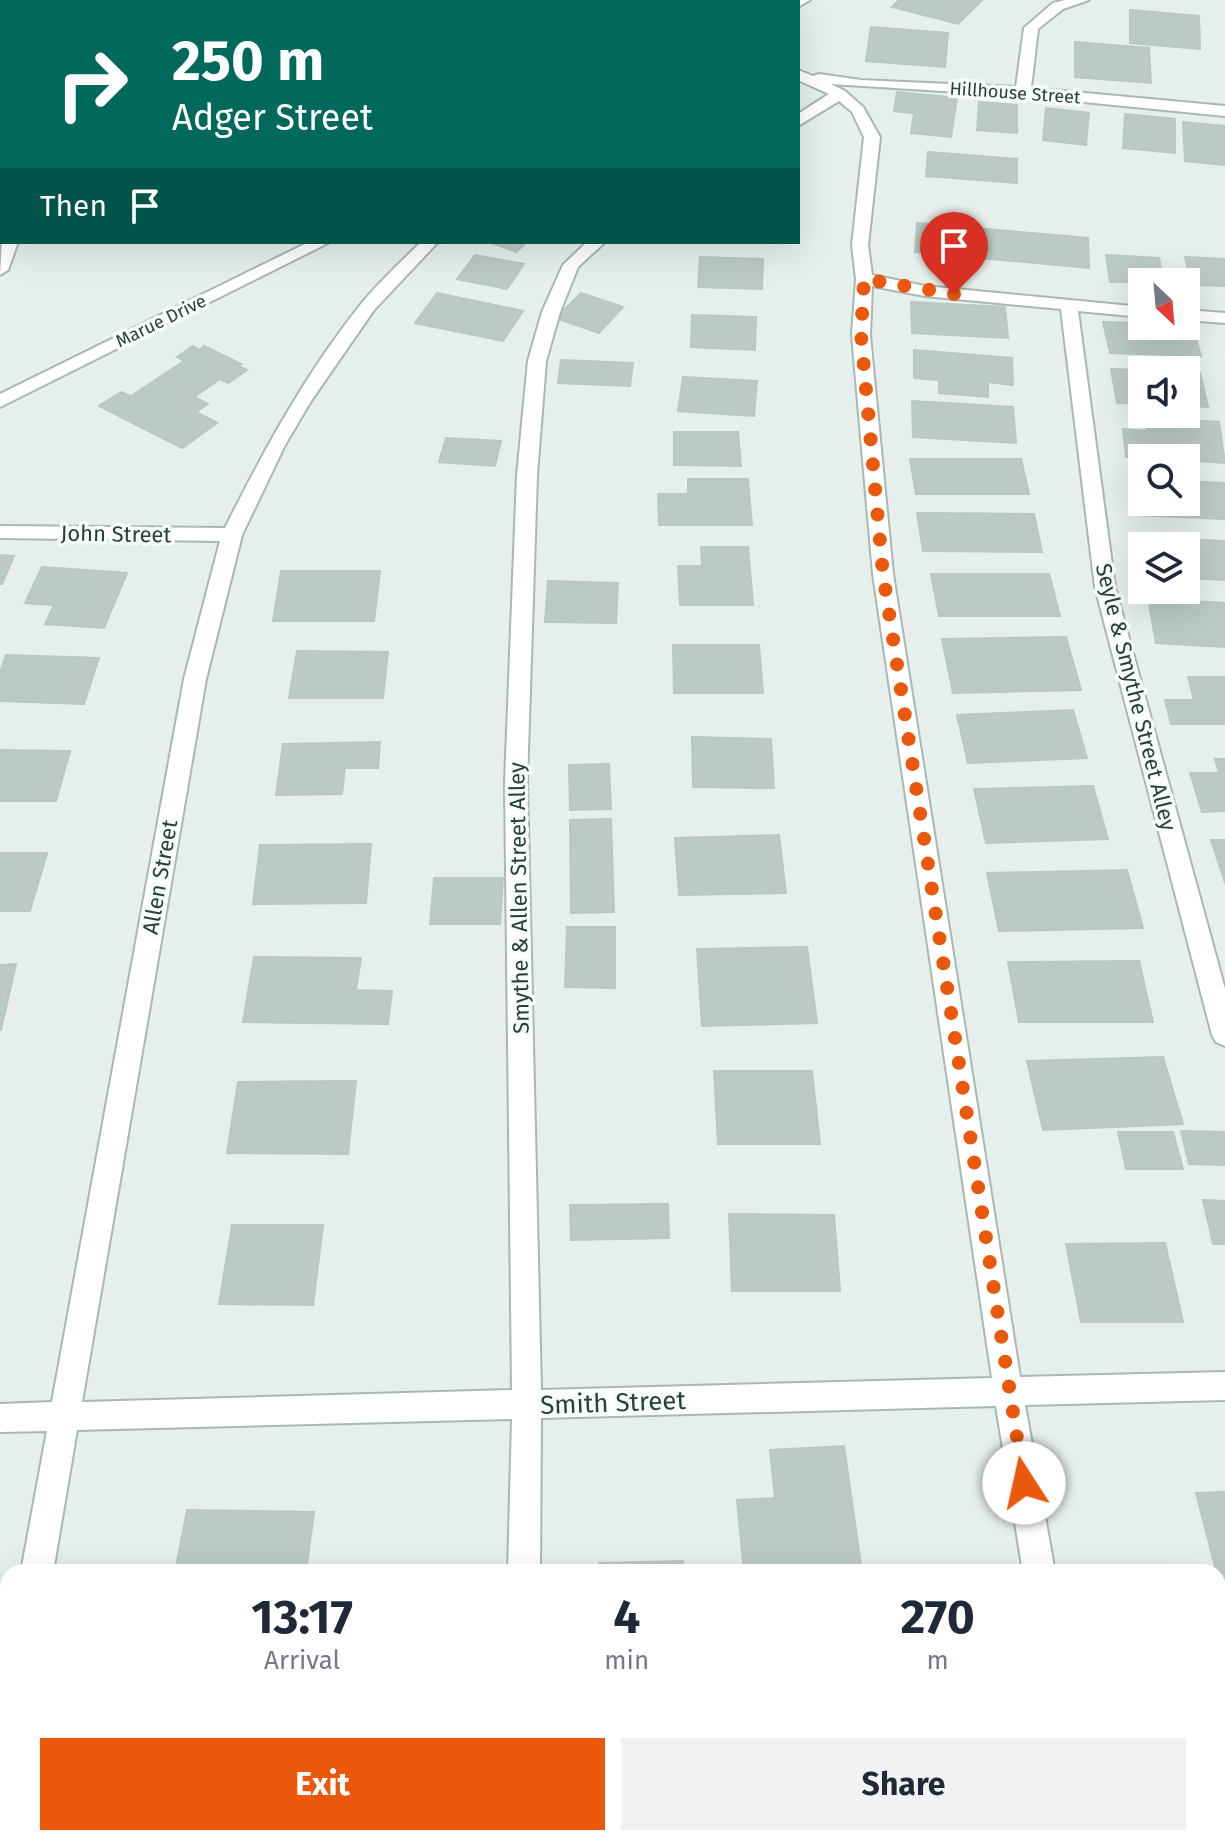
<!DOCTYPE html>
<html lang="en">
<head>
<meta charset="utf-8">
<style>
  body { margin:0; font-family:"Fira Sans",sans-serif; background:#f2f2f3; color:#1f2937; height:100vh; display:flex; flex-direction:column; font-size:30px; white-space:nowrap }
  * { box-sizing:border-box; margin:0 }
  p { font-size:26px; color:#747a83 }
  .icon { flex:none; width:44px; height:44px; fill:none; stroke:currentColor; stroke-width:2; stroke-linecap:round; stroke-linejoin:round }
  .map { position:relative; flex:1; overflow:hidden }
  .drawer { position:absolute; left:0px; top:1564px; width:1226px; height:282px; display:flex; flex-direction:column; background:#fff; border-radius:24px 24px 0 0; box-shadow:0 8px 32px #0002 }
  .drawer>* { flex:none }
  .banner { position:absolute; left:0px; top:0px; width:800px; height:244px; box-shadow:0 8px 32px #0002; background:#00695c; color:#fff; overflow:hidden }
  .needle { width:52px; rotate:154deg }
  .controls { position:absolute; left:1128px; top:268px; display:grid; gap:16px }
  .controls a { display:grid; place-items:center; width:72px; height:72px; border-radius:0px; background:#fff; box-shadow:0 8px 32px #0002; font-size:40px }
  .pin { position:absolute; display:grid; place-items:center; width:68px; height:68px; color:#fff; margin:-82px -34px; border-radius:50% 50% 50% 0; rotate:-45deg; box-shadow:0 0 8px #0007 }
  .pin .icon { rotate:45deg }
  .me { position:absolute; width:88px; margin:-44px; rotate:350deg; stroke-linejoin:round; filter:drop-shadow(0 0 6px #0008) }
  .turn { display:flex; align-items:center; gap:28px; height:168px; padding:0 40px; font-size:36px }
  .turn .icon { width:104px; height:104px; stroke-width:2.5 }
  .turn b { display:block; font-size:56px; line-height:68px }
  .then { display:flex; align-items:center; height:76px; padding:0 40px; background:#0003; gap:16px; font-size:30px }
  .eta { display:flex; justify-content:space-evenly; align-items:center; height:136px; text-align:center }
  .eta b { font-size:48px; font-weight:700; line-height:56px }
  .action { display:flex; gap:16px; margin-top:auto; padding:16px 40px }
  .action a { flex:1; height:92px; border-radius:0px; background:#ea580c; color:#fff; font-size:32px; font-weight:700; line-height:92px; text-align:center }
  .action a+a { background:#f2f2f3; color:#1f2937 }
  .map>svg:first-child { display:block }
  .building { fill:#bbcac4; stroke:#b8c9c2; stroke-width:2 }
  .lines { fill:none; stroke-linecap:round; stroke-linejoin:round }
  .minor-casing { stroke:#a8b8b2; stroke-width:4 }
  .minor { fill:#fff; fill-rule:evenodd }
  .route { stroke:#ea580c; stroke-width:14; stroke-dasharray:0 25.2 }
  .labels { text-anchor:middle; dominant-baseline:central; stroke-width:7; stroke-linejoin:round; paint-order:stroke }
  .far-street-label { font-size:18px; fill:#24423a; stroke:#f7fbf9 }
  .street-label { font-size:22px; fill:#24423a; stroke:#f7fbf9 }
  .near-street-label { font-size:26px; fill:#24423a; stroke:#f7fbf9 }
</style>
</head>
<body>
<div class="map">
<svg width="1225" height="1845" viewBox="0 0 1225 1845">
  <rect width="100%" height="100%" fill="#e6efeb"/>
  <g class="building">
    <polygon points="317,0 436,0 317,2"/>
    <polygon points="899,0 982,0 958,24 892,7"/>
    <polygon points="1130,10 1199,16 1200,49 1130,43"/>
    <polygon points="871,27 948,33 945,67 866,61"/>
    <polygon points="1075,42 1149,48 1151,83 1075,77"/>
    <polygon points="897,92 957,98 951,137 911,133 914,113 894,111"/>
    <polygon points="979,102 1017,105 1017,133 977,130"/>
    <polygon points="1046,108 1089,113 1086,145 1043,140"/>
    <polygon points="1125,114 1175,119 1175,153 1123,148"/>
    <polygon points="1183,122 1225,126 1225,165 1185,161"/>
    <polygon points="928,152 1017,159 1017,183 926,176"/>
    <polygon points="917,223 1088,238 1089,268 915,252"/>
    <polygon points="489,242 527,242 516,252"/>
    <polygon points="475,255 524,264 507,289 457,279"/>
    <polygon points="1106,255 1159,258 1163,282 1110,282"/>
    <polygon points="700,257 763,259 762,289 698,287"/>
    <polygon points="1185,257 1225,259 1225,286 1191,285"/>
    <polygon points="437,293 523,311 503,341 415,323"/>
    <polygon points="581,293 623,307 599,333 556,318"/>
    <polygon points="911,302 1005,307 1008,338 912,333"/>
    <polygon points="692,315 756,317 755,350 691,347"/>
    <polygon points="1103,322 1142,323 1142,326 1192,324 1201,356 1110,353"/>
    <polygon points="193,346 200,350 204,346 241,364 238,366 247,370 228,383 220,379 194,397 208,404 196,412 217,423 182,448 99,406 121,392 131,396 184,361 177,357"/>
    <polygon points="914,350 1012,358 1013,385 988,382 988,397 939,393 939,380 914,378"/>
    <polygon points="561,360 633,363 630,386 558,383"/>
    <polygon points="1111,369 1142,370 1142,404 1117,403"/>
    <polygon points="1186,372 1200,373 1208,407 1186,406"/>
    <polygon points="683,377 757,381 754,416 678,411"/>
    <polygon points="912,401 1013,407 1016,443 913,437"/>
    <polygon points="1145,417 1219,422 1225,463 1186,460 1186,458 1126,457 1123,429 1147,431"/>
    <polygon points="674,432 738,432 741,466 674,465"/>
    <polygon points="446,438 501,441 495,466 439,462"/>
    <polygon points="910,459 1021,459 1029,494 916,494"/>
    <polygon points="1129,478 1142,479 1142,502 1186,502 1186,481 1225,483 1225,519 1135,515"/>
    <polygon points="688,479 748,479 752,525 659,525 658,494 688,494"/>
    <polygon points="917,513 1034,514 1042,552 923,551"/>
    <polygon points="1166,538 1225,541 1225,580 1186,578 1186,546 1168,546"/>
    <polygon points="701,547 748,547 753,605 680,605 678,566 702,566"/>
    <polygon points="0,555 14,556 2,584 0,584"/>
    <polygon points="42,567 127,573 104,628 45,624 54,605 25,603"/>
    <polygon points="281,571 380,571 374,621 273,621"/>
    <polygon points="931,574 1049,574 1060,616 939,616"/>
    <polygon points="548,581 618,583 616,623 545,622"/>
    <polygon points="1148,598 1225,603 1225,647 1156,643"/>
    <polygon points="1066,637 1081,690 953,693 942,639"/>
    <polygon points="673,645 759,645 763,693 674,693"/>
    <polygon points="297,651 388,652 383,698 289,698"/>
    <polygon points="6,655 99,658 84,704 0,701 0,672"/>
    <polygon points="1188,677 1225,677 1225,724 1171,724 1165,700 1194,700"/>
    <polygon points="1073,710 1087,758 968,763 957,715"/>
    <polygon points="692,737 771,739 774,788 693,787"/>
    <polygon points="380,742 378,768 345,768 342,794 276,795 283,744"/>
    <polygon points="0,750 70,751 56,801 0,801"/>
    <polygon points="1215,759 1225,759 1225,811 1202,812 1190,773 1219,773"/>
    <polygon points="609,764 611,809 570,810 569,765"/>
    <polygon points="1093,786 1108,839 986,843 974,789"/>
    <polygon points="611,819 614,912 571,913 570,820"/>
    <polygon points="779,835 786,893 679,895 675,838"/>
    <polygon points="1211,840 1225,840 1225,883"/>
    <polygon points="371,844 366,903 253,904 260,845"/>
    <polygon points="0,853 47,853 30,911 0,911"/>
    <polygon points="1127,870 1143,928 999,931 987,873"/>
    <polygon points="434,878 503,878 500,924 430,924"/>
    <polygon points="567,927 615,927 615,988 565,987"/>
    <polygon points="807,947 817,1023 702,1026 697,949"/>
    <polygon points="254,957 361,958 356,990 392,991 388,1024 243,1022"/>
    <polygon points="1139,961 1153,1022 1019,1022 1008,962"/>
    <polygon points="16,964 1,1030 0,1030 0,965"/>
    <polygon points="1163,1057 1183,1124 1043,1130 1027,1061"/>
    <polygon points="714,1071 812,1071 820,1144 718,1144"/>
    <polygon points="356,1081 348,1154 227,1153 238,1082"/>
    <polygon points="1181,1131 1225,1132 1225,1165 1189,1164"/>
    <polygon points="1118,1132 1173,1132 1183,1169 1126,1169"/>
    <polygon points="1203,1200 1225,1201 1225,1244 1213,1244"/>
    <polygon points="668,1204 669,1238 571,1240 570,1205"/>
    <polygon points="729,1214 834,1215 840,1291 732,1291"/>
    <polygon points="232,1225 323,1225 313,1305 219,1304"/>
    <polygon points="1165,1243 1183,1322 1081,1322 1066,1244"/>
    <polygon points="844,1446 862,1572 744,1572 737,1500 775,1498 770,1450"/>
    <polygon points="1225,1492 1225,1605 1196,1493"/>
    <polygon points="187,1510 314,1512 306,1572 175,1572"/>
    <polygon points="683,1561 684,1572 599,1572 599,1563"/>
    <polygon points="791,1838 896,1838 897,1845 791,1845"/>
  </g>
  <g class="lines">
    <g class="minor-casing">
      <g id="minor">
        <polygon points="93,0 107,0 92,2"/>
        <polygon points="236,0 250,0 235,2"/>
        <rect x="668" y="0" width="14" height="2"/>
        <polygon points="759,0 782,0 783,2 760,2"/>
        <polygon points="793,0 810,0 798,7 798,2"/>
        <path d="M 1065,0 L 1089,0 L 1063,9 L 1038,29 L 1031,88 L 1225,106 L 1225,116 L 1023,96 L 831,84 L 845,91 L 863,107 L 880,137 L 868,245 L 872,275 L 925,286 L 1142,307 L 1142,317 L 1078,311 L 1115,587 L 1225,989 L 1225,1046 L 1216,1042 L 1212,1035 L 1095,587 L 1061,309 L 925,296 L 872,286 L 870,335 L 893,574 L 1020,1377 L 1225,1372 L 1225,1400 L 1025,1405 L 1055,1572 L 1023,1572 L 996,1406 L 541,1418 L 540,1572 L 508,1572 L 512,1419 L 77,1430 L 53,1572 L 21,1572 L 47,1431 L 0,1432 L 0,1404 L 52,1402 L 184,679 L 220,541 L 0,538 L 0,526 L 225,528 C 264,450 306,373 361,304 C 379,282 401,262 421,242 L 438,242 L 374,310 L 311,401 L 285,445 L 242,535 L 206,679 L 82,1402 L 512,1390 L 505,782 L 517,475 L 528,361 L 542,312 L 563,265 L 587,242 L 605,242 L 578,267 L 560,312 L 546,361 L 537,475 L 527,782 L 541,1390 L 992,1378 L 873,574 L 852,335 L 856,279 L 852,245 L 864,137 L 852,112 L 839,101 L 798,126 L 798,114 L 829,94 L 798,80 L 798,70 L 813,76 L 819,74 L 861,80 L 1016,87 L 1024,28 L 1053,3 Z"/>
        <polygon points="2,242 18,242 8,270 0,275"/>
        <polygon points="309,242 330,242 0,407 0,394"/>
        <polygon points="1186,310 1225,313 1225,323 1186,320"/>
        <polygon points="8,1717 8,1791 0,1795 0,1720"/>
        <rect x="503" y="1838" width="34" height="7"/>
        <polygon points="1068,1838 1102,1838 1103,1845 1069,1845"/>
      </g>
    </g>
    <use href="#minor" class="minor"/>
  </g>
  <g class="lines">
    <polyline class="route" points="954,294 864,279 861,335 883,574 1024,1483"/>
  </g>
  <g class="labels">
    <g class="far-street-label">
      <text transform="translate(1015 93) rotate(4)">Hillhouse Street</text>
      <text transform="translate(161 321) rotate(-26)">Marue Drive</text>
    </g>
    <g class="street-label">
      <text transform="translate(116 534) rotate(1)">John Street</text>
      <text transform="translate(1136 697) rotate(76)">Seyle &amp; Smythe Street Alley</text>
      <text transform="translate(160 877) rotate(-80)">Allen Street</text>
      <text transform="translate(519 898) rotate(-91)">Smythe &amp; Allen Street Alley</text>
    </g>
    <g class="near-street-label">
      <text transform="translate(613 1403) rotate(-2)">Smith Street</text>
    </g>
  </g>
</svg>
<div class="controls">
<a><svg class="needle" viewBox="-14 -14 28 28"><path d="M0-13l5 13h-10z" fill="#e53935"/><path d="M0 13l5-13h-10z" fill="#747a83"/></svg></a>
<a><svg class="icon" aria-label="sound" viewBox="0 0 24 24"><path d="M4 9h4l5-4v14l-5-4H4zM17 9q2 3 0 6"/></svg></a>
<a><svg class="icon" aria-label="search" viewBox="0 0 24 24"><circle cx="10" cy="10" r="6"/><path d="M15 15l6 6"/></svg></a>
<a><svg class="icon" aria-label="layers" viewBox="0 0 24 24"><path d="M12 4l9 5-9 5-9-5zM3 14l9 5 9-5"/></svg></a>
</div>
<div class="pin" style="left:954px;top:294px;background:#d93025"><svg class="icon" aria-label="arrive" viewBox="0 0 24 24"><path d="M6 21V4h12l-3 4 3 4H6"/></svg></div>
<svg class="me" style="left:1024px;top:1483px" viewBox="-20 -20 40 40"><circle r="19" fill="#fff"/><path d="M0-13L10 11 0 6-10 11z" fill="#ea580c"/></svg>
<div class="banner">
<div class="turn"><svg class="icon" aria-label="right" viewBox="0 0 24 24"><path d="M7 20v-9h11M14 6l5 5-5 5"/></svg><div><b>250 m</b>Adger Street</div></div>
<div class="then">Then<svg class="icon" aria-label="arrive" viewBox="0 0 24 24"><path d="M6 21V4h12l-3 4 3 4H6"/></svg></div>
</div>
<section class="drawer">
<div class="eta">
<div><b>13:17</b><p>Arrival</p></div>
<div><b>4</b><p>min</p></div>
<div><b>270</b><p>m</p></div>
</div>
<div class="action"><a>Exit</a><a>Share</a></div>
</section>
</div>
</body>
</html>
